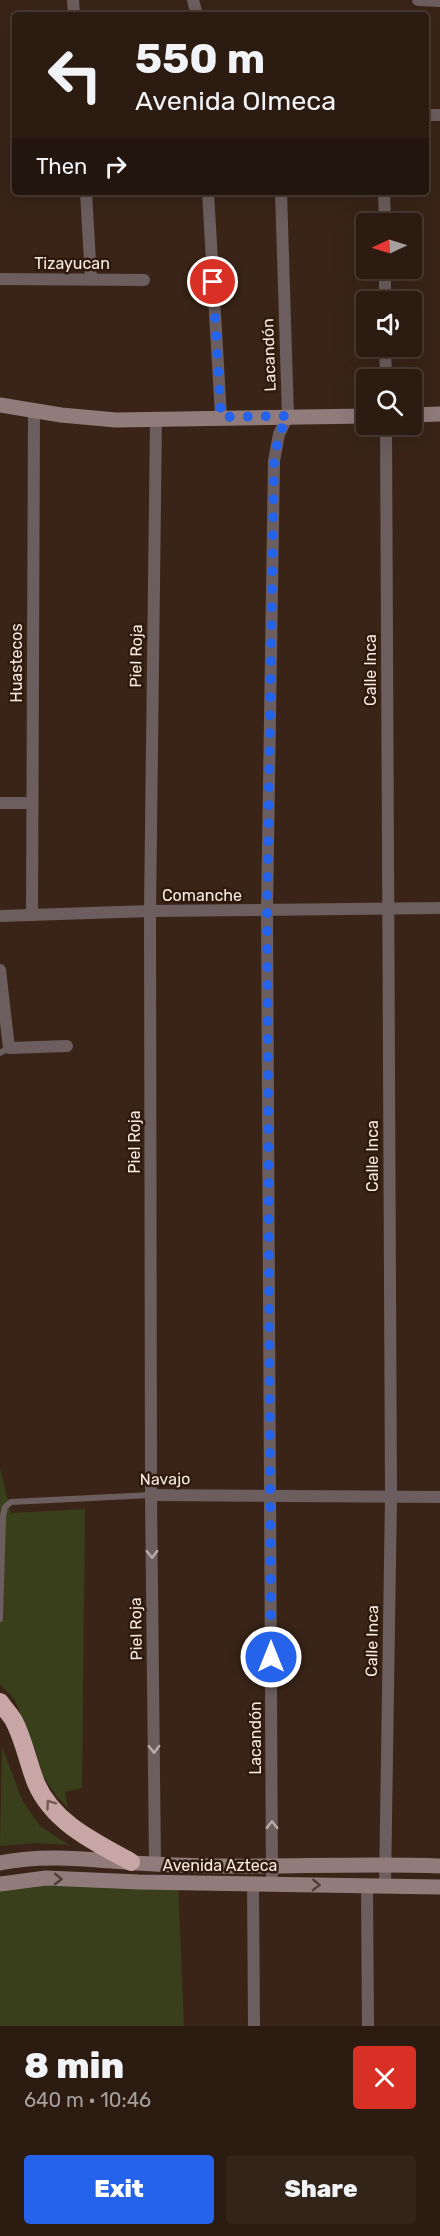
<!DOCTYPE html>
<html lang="en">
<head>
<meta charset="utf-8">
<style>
  body { margin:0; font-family:Rubik,sans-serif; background:#33241a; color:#f1f3f6; height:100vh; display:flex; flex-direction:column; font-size:22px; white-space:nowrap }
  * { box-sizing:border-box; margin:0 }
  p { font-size:20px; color:#a6a19f }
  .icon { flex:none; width:33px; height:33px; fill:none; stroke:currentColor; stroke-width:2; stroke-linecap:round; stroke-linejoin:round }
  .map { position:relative; height:2026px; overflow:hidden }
  .sheet { display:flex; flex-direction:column; background:#2b1b11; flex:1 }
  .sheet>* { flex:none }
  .banner { position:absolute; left:12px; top:12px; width:417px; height:183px; border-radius:6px; box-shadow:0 6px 24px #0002,0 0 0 2px #473931; background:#2b1b11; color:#f1f3f6; overflow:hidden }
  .needle { width:39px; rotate:266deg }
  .fabs { position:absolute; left:356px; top:213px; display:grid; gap:12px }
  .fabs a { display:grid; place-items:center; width:66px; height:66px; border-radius:6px; background:#2b1b11; box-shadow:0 6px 24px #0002,0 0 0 2px #473931; font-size:30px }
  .pin { position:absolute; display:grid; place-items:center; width:51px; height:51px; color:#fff; margin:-26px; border:3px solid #fff; border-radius:50%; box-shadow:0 2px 6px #0007 }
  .me { position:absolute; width:66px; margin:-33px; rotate:0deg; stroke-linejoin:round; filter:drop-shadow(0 0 4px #0008) }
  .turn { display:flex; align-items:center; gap:21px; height:126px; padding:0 24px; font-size:27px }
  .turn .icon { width:78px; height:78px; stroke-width:2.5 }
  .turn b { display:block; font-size:42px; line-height:51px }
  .then { display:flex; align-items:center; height:57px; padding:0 24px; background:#0003; gap:12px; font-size:22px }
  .round { display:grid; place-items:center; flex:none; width:63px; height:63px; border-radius:6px; background:#33241a }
  .summary { display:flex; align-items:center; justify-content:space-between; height:102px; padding:0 24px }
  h1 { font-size:36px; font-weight:800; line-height:45px }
  .cta { display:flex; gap:12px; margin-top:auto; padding:12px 24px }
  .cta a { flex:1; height:69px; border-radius:6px; background:#2563eb; color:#fff; font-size:24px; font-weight:800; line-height:69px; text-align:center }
  .cta a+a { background:#33241a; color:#f1f3f6 }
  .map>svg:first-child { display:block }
  .green { fill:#393f1b }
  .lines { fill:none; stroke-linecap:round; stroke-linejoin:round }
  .lane { stroke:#6c5e5e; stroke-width:6 }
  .street { stroke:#6c5e5e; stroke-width:12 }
  .secondary { stroke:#917c7b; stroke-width:15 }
  .highway { stroke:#c8a6a6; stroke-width:18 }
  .oneway { stroke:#baaba7 }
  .oneway2 { stroke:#745952 }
  .oneway3 { stroke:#513c34 }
  .route { stroke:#2563eb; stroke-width:10; stroke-dasharray:0 18 }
  .labels { text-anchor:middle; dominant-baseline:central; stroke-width:5; stroke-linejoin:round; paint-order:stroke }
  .street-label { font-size:16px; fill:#f9eae2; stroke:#2f1a0e }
</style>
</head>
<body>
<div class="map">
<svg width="440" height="2026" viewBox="0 0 440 2026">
  <rect width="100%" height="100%" fill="#392417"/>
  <g class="green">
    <polygon points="0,1468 11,1513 85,1509 82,1788 65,1792 68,1808 57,1797 42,1775 37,1755 15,1700 0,1684"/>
    <polygon points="2,1746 22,1800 40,1826 69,1845 35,1843 0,1846"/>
    <polygon points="178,1883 184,2026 0,2026 0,1885"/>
  </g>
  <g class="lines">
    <g class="lane">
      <polyline points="0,1053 9,1048"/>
      <polyline points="0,1619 3,1516 5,1507 11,1502 151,1495"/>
    </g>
    <g class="street">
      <polyline points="73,0 74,15"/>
      <polyline points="193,0 197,15"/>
      <polyline points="418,0 440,1"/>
      <polyline points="426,115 440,115"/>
      <polyline points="86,192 91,279"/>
      <polyline points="208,192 221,417"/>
      <polyline points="384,192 385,224"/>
      <polyline points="385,268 385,302"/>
      <polyline points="0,279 144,280"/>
      <polyline points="385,346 386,380"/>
      <polyline points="0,803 32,803"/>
      <polyline points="32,915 34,411"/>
      <polyline points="0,916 150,911 440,908"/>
      <polyline points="0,970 9,1048 67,1046"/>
      <polyline points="151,1495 440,1497"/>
      <polyline points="155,1864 151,1495 150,911 156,420"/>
      <polyline points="253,1883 254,2026"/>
      <polyline points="272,1883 267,911 274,461 279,434 288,416 281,192"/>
      <polyline points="367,1886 368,2026"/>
      <polyline points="385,1886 391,1497 386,424"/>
    </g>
    <g class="secondary">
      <polyline points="0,405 61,415 116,420 366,416"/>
      <polyline points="411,415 440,414"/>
      <path d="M 0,1863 C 52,1852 103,1862 155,1864 C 250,1870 345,1862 440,1866"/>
      <polyline points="0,1884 46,1878 139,1882 440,1887"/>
    </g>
    <path class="highway" d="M 0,1702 C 4,1708 10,1714 14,1721 C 24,1740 28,1763 36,1783 C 53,1823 95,1842 131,1862"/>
  </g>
  <defs><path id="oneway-chevron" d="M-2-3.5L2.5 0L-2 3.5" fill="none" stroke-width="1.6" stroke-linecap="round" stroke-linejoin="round" transform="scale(1.5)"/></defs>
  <g class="oneway">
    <use href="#oneway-chevron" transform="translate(152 1554) rotate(89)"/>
    <use href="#oneway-chevron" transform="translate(154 1749) rotate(89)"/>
    <use href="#oneway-chevron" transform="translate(272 1825) rotate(-90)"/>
  </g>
  <use class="oneway2" href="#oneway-chevron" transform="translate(50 1804) rotate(-126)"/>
  <g class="oneway3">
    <use href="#oneway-chevron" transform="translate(58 1879) rotate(1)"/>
    <use href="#oneway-chevron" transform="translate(316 1885) rotate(2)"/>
  </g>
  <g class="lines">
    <polyline class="route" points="213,282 221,417 288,416 279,434 274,461 267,911 271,1657"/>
  </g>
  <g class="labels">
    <g class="street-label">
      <text x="72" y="263">Tizayucan</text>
      <text transform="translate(269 355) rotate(-92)">Lacandón</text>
      <text transform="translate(136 656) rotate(-89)">Piel Roja</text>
      <text transform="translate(16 663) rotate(-90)">Huastecos</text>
      <text transform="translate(370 670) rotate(-90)">Calle Inca</text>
      <text x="202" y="895">Comanche</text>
      <text transform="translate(134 1142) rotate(-90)">Piel Roja</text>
      <text transform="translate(372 1156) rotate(-90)">Calle Inca</text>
      <text transform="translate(165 1479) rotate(-1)">Navajo</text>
      <text transform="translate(136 1629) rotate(-91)">Piel Roja</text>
      <text transform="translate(372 1641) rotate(-89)">Calle Inca</text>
      <text transform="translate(255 1738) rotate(-90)">Lacandón</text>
      <text x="220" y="1865">Avenida Azteca</text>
    </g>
  </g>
</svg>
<div class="fabs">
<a><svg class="needle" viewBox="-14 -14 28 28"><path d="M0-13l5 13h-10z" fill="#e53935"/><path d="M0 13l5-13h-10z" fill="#a6a19f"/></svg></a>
<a><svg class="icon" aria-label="sound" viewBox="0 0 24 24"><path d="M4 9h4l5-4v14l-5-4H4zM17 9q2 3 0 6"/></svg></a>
<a><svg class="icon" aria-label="search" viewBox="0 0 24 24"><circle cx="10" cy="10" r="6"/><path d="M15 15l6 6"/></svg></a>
</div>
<div class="pin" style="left:213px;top:282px;background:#d93025"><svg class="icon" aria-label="arrive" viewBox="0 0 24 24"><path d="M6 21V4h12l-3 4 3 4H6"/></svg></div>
<svg class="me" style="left:271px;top:1657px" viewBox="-20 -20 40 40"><circle r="17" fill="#2563eb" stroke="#fff" stroke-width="3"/><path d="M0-11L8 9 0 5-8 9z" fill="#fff"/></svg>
<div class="banner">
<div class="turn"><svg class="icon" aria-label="left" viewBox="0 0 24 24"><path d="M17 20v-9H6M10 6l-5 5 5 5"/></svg><div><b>550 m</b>Avenida Olmeca</div></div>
<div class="then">Then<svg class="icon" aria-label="right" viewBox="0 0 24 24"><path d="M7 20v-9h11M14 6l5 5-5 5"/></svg></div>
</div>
</div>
<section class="sheet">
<div class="summary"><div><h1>8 min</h1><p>640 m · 10:46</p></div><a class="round" style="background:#d93025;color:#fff"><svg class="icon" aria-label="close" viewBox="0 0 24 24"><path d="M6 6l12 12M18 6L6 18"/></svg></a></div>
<div class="cta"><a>Exit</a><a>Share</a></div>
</section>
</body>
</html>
